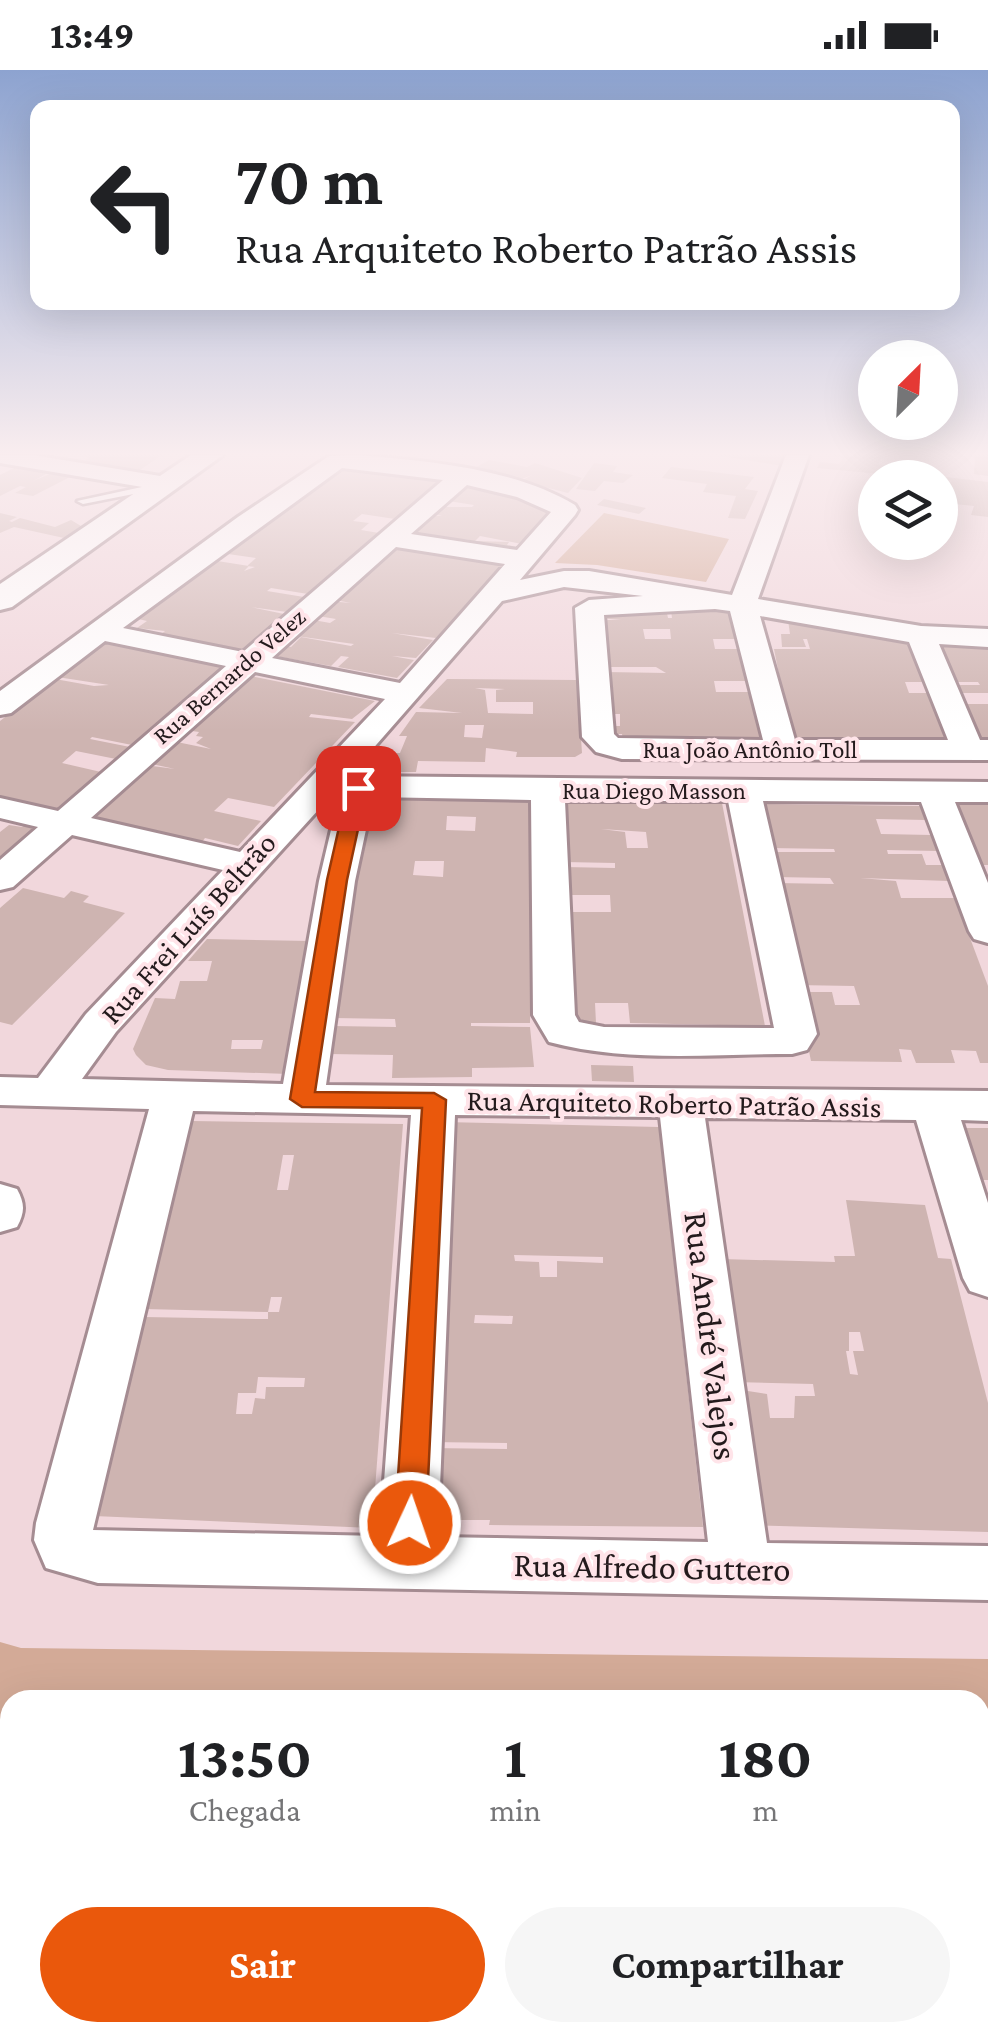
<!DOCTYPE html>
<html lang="pt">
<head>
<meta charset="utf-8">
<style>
  body { margin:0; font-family:"Crimson Pro",serif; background:#f6f6f6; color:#202124; height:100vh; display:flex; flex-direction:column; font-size:38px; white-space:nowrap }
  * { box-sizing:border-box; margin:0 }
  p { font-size:32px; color:#757577 }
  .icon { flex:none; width:55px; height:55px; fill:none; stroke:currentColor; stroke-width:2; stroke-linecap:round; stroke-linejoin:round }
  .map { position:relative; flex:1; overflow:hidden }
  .sheet { position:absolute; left:0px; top:1620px; width:990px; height:352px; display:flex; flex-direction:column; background:#fff; border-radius:30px 30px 0 0; box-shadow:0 10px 40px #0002 }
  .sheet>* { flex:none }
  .banner { position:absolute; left:30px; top:30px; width:930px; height:210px; border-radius:20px; box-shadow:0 10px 40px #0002; background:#fff; color:#202124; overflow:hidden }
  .needle { width:65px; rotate:24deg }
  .controls { position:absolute; left:858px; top:270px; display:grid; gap:20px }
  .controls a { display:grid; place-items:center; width:100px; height:100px; border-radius:50%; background:#fff; box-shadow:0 10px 40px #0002; font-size:50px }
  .pin { position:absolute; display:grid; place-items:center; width:85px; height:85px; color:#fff; margin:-42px; border-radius:20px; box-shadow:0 5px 15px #0006 }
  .me { position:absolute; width:110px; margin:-55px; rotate:3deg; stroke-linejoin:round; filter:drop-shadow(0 0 8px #0008) }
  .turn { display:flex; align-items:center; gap:35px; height:210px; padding:0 40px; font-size:45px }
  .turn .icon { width:130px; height:130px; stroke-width:2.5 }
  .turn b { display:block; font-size:70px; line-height:85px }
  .eta { display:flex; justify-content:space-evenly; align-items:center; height:170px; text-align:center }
  .eta b { font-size:60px; font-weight:700; line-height:70px }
  .primary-button { display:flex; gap:20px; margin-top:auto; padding:20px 40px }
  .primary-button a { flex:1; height:115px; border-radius:60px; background:#ea580c; color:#fff; font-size:40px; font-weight:700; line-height:115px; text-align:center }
  .primary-button a+a { background:#f6f6f6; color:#202124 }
  .status { display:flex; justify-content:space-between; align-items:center; height:70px; padding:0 50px; background:#fff; direction:ltr }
  .status svg { height:28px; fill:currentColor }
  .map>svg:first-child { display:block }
  .green { fill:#d3aa97 }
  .building { fill:#ceb4b1; fill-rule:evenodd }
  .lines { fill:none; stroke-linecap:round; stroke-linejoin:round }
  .service-casing { stroke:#a58c92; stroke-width:5 }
  .minor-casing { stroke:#a58c92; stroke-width:6 }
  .tertiary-casing { stroke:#a58c92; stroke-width:6 }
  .service { fill:#fff; fill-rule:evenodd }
  .minor { fill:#fff; fill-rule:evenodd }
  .tertiary { fill:#fff; fill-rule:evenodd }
  .route { fill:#ea580c; stroke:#983908; stroke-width:2.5 }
  .labels { text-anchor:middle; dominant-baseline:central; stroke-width:8; stroke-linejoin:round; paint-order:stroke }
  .far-street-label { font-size:25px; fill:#231a1c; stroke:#ffe4e9 }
  .street-label { font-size:30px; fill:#231a1c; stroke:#ffe4e9 }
  .near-street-label { font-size:35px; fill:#231a1c; stroke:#ffe4e9 }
</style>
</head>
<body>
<div class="status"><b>13:49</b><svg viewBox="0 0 49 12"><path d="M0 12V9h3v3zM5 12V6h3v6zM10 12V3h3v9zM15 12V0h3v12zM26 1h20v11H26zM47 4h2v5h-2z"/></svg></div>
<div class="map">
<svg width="988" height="1972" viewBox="0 0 988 1972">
  <rect width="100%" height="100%" fill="#f1d7dc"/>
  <g class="green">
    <polygon points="604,443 729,469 706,512 597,495 555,493"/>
    <polygon points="0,1572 21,1578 988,1589 988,1766 980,1766 980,1630 10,1630 10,1783 0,1783"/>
  </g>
  <g class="building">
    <polygon points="84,385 162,385 137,402 79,394 89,388"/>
    <polygon points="716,385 788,385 783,396"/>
    <polygon points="833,385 883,385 878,394 918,404 916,408 881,408 880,404 817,398 820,392 839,394 843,388"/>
    <polygon points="968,385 988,385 988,406 974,404 975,388"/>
    <polygon points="489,390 527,397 535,393 582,408 568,423 521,411 532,405 514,412 471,400"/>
    <polygon points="594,393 617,396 613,402 633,405 623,413 604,411 595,421 576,419"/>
    <polygon points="338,394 441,409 395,449 362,444 353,451 369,453 361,460 379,463 308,524 271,518 267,521 304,527 287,542 251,537 284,544 243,580 160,565 165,561 137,558 147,551 134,548 211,490 249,496 244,501 255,497 247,496 256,488 221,483"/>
    <polygon points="16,397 48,403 33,411 52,403 70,407 33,426 15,423 26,417 20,416 0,426 0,405"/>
    <polygon points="671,397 754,407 745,419 758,421 745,449 728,448 736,426 703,422 707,414 662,408"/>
    <polygon points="946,407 988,412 988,447 971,445 974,436 954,434 955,427 940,425 940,413 953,411 945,410"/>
    <polygon points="461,413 483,415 478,420 488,421 493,417 557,440 522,474 480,466 475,471 509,472 507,475 519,477 514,482 465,475 470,470 462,469 457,473 403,465 426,445 442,446 428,442 435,437 472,437 474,435 442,430"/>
    <polygon points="604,429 646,438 639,444 597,435"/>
    <polygon points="0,443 17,447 9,451 12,452 20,448 55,457 71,450 81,456 64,468 14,457 0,463"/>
    <polygon points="392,474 508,492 436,568 392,563 433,570 416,588 392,586 414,590 397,608 338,597 349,587 341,586 331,596 275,586 282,580 275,579 279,575 291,577 301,567 351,576 354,574 289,565 308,549 330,553 336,549 312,545 328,531 351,533 330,529"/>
    <path d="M 666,538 L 668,548 L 672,548 L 671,540 L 730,540 L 738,569 L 713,569 L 715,579 L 740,579 L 749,611 L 714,611 L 716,622 L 752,622 L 765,670 L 699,667 L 700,670 L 623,670 L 622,664 L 612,664 L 611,656 L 620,656 L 620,644 L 610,644 L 605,602 L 666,603 L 656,597 L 605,597 L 600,550 L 621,550 L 599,548 L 599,543 ZM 643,559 L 670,559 L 671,569 L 645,569 Z"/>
    <polygon points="788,550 861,562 876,569 907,569 924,612 905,612 909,623 928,623 948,670 792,670 774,579 810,579 807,569 803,569 806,577 782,577 781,564 790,564"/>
    <polygon points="107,569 230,592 132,675 92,667 90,669 130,677 116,689 76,681 62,693 101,702 56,740 0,727 0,651 55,609 94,616 109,615 57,607"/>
    <polygon points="988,574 988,623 957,623 953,615 980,615 978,612 952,612 935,575"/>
    <polygon points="245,605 375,631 352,649 311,644 309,647 355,652 274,737 228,728 214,741 261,751 238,776 205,768 202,772 88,746 145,695 175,699 147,693 172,671 211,679 196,673 203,667 196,666 199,662 185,660"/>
    <path d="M 447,609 L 577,610 L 582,683 L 575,687 L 516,687 L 517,682 L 486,678 L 485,692 L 418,691 L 416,702 L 383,702 L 391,683 L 400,683 L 407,666 L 399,666 L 416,642 L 462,643 L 419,638 ZM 475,618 L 505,619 L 496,620 L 496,632 L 533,632 L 533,644 L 488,643 L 485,620 ZM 465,655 L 484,655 L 482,668 L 464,667 Z"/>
    <polygon points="962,634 988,634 988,672 979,672"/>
    <path d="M 369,729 L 532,731 L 530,953 L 471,953 L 471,956 L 530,957 L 534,997 L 472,998 L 472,1007 L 392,1008 L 393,985 L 329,984 L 333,956 L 396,957 L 395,949 L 334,948 ZM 447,746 L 476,747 L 475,761 L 446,760 ZM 415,791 L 444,791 L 443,807 L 413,805 Z"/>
    <path d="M 561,731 L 722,733 L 765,956 L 630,953 L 628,933 L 595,933 L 596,953 L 576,953 L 576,933 L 570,934 L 565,842 L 611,842 L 610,825 L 565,825 L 564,797 L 615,798 L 615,793 L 564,792 ZM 601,759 L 646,762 L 648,778 L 627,778 L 625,762 Z"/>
    <polygon points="760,734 921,736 926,750 876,749 881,764 931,765 938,781 887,780 888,784 922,784 926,795 943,795 949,811 860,808 896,811 901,828 955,828 988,916 988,993 980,993 976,981 951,980 955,993 916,993 911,980 899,979 902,992 811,991 797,922 832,922 835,935 860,935 854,916 796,915 776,813 834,814 830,808 775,807 775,782 835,782 834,779 769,778"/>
    <polygon points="955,735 988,735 988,795 978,795"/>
    <polygon points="28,753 40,755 0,789 0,762 9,755 22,757"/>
    <polygon points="23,818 64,828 71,821 89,826 83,832 125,843 12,955 0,952 0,838"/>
    <path d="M 207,869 L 310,871 L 288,1004 L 168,1000 L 146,995 L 136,985 L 133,979 L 155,928 L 175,929 L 180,911 L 207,911 L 212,891 L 188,891 ZM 232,970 L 263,970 L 261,979 L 231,979 Z"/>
    <polygon points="591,995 633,996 634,1012 592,1011"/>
    <path d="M 192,1051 L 403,1054 L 372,1458 L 94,1446 L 144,1247 L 260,1249 L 268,1249 L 268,1242 L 279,1242 L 282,1227 L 271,1227 L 268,1242 L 145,1239 ZM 283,1085 L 294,1085 L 288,1120 L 277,1120 ZM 258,1307 L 305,1308 L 304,1317 L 266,1317 L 265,1329 L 255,1328 L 252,1344 L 236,1344 L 238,1323 L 256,1323 Z"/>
    <path d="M 444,1052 L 659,1057 L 703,1457 L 489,1455 L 490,1450 L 425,1450 L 429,1378 L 507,1379 L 507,1373 L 429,1372 ZM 514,1185 L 603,1187 L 603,1193 L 557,1191 L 557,1207 L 540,1207 L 539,1192 L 515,1191 ZM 475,1245 L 513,1246 L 512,1254 L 474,1253 Z"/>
    <polygon points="956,1058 988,1058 988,1110 972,1110"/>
    <path d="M 846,1130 L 925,1135 L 938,1188 L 951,1189 L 988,1333 L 988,1462 L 749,1455 L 735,1319 L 767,1324 L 770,1348 L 794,1348 L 795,1326 L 815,1326 L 813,1314 L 734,1312 L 721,1189 L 835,1192 L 834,1186 L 855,1186 ZM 849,1262 L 860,1262 L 864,1281 L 853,1281 L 858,1305 L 850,1304 L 846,1281 L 849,1281 Z"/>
  </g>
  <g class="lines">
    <g class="service-casing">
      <polygon id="service" points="165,412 171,415 169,417 83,434 77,431"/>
    </g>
    <g class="minor-casing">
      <g id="minor">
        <polygon points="0,385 33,385 166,407 178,414 166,421 0,393"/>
        <path d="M 357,385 C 427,391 514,398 575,435 L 578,440 L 575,445 L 520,510 L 564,501 L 589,501 L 732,525 L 786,385 L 809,385 L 758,529 L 921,556 L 988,559 L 988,577 L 939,574 L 980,670 L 988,670 L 988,690 L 622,689 L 596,682 L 582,667 L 575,538 L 589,530 L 643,526 L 564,517 L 502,531 L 349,706 L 988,712 L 988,732 L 955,732 L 988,813 L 988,873 L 974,869 L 969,861 L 921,732 L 763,731 L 817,964 L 807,980 L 792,984 C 712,984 627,993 549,972 L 533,945 L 531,730 L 373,727 L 355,811 L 326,1015 L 988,1021 L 988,1051 L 961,1050 L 988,1133 L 988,1227 L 970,1221 L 963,1208 L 916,1050 L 705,1048 L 767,1473 L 988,1476 L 988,1530 L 98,1513 L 46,1498 L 34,1470 L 36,1453 L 149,1039 L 0,1035 L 0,1007 L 38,1008 L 86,944 L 223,800 L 72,765 L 13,817 L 0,820 L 0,790 L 38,757 L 0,748 L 0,728 L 58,741 L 226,596 L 105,571 L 11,643 L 0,645 L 0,621 L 238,447 L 329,386 ZM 342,398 L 443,410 L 243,582 L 123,558 ZM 467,415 L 517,427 L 551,442 L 517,480 L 411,464 ZM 396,477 L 505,494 L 400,613 L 272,588 ZM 715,539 L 730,541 L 763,670 L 618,668 L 614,664 L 604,545 ZM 760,546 L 909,572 L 948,670 L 795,670 ZM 255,602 L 385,629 L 240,782 L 91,748 ZM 331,726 L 339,726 L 319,811 L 283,1014 L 82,1009 L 116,962 ZM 565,731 L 728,731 L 774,958 L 604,957 L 579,952 L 575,945 ZM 193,1041 L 411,1045 L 380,1466 L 93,1460 ZM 455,1045 L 660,1047 L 708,1472 L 438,1467 Z"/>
        <path d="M 0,1114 L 17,1119 C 25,1134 25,1142 17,1157 L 0,1162 Z"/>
      </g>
    </g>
    <g class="tertiary-casing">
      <polygon id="tertiary" points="191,385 223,385 12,537 0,540 0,514"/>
    </g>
    <use href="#service" class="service"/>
    <use href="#minor" class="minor"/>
    <use href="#tertiary" class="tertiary"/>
  </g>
  <linearGradient id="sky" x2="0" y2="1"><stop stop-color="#8da3d0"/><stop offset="0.58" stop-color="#f9edef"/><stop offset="1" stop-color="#f9edef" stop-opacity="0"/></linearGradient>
  <rect width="988" height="661" fill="url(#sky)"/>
  <polygon class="route" points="358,713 367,718 347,810 315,1022 434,1023 446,1030 426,1453 421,1463 410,1467 400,1463 395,1453 422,1038 302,1037 290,1029 327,810 348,718"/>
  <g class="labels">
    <g class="far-street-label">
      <text transform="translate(229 606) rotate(-41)">Rua Bernardo Velez</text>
      <text x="750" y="679">Rua João Antônio Toll</text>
      <text x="654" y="720">Rua Diego Masson</text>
    </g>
    <g class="street-label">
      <text transform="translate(188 858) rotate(-48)">Rua Frei Luís Beltrão</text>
      <text transform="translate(674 1033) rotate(1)">Rua Arquiteto Roberto Patrão Assis</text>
    </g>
    <g class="near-street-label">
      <text transform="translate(711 1266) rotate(83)">Rua André Valejos</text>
      <text transform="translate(652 1497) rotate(1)">Rua Alfredo Guttero</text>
    </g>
  </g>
</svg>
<div class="controls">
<a><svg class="needle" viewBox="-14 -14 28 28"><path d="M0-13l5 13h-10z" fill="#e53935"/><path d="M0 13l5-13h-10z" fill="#757577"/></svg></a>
<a><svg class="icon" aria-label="layers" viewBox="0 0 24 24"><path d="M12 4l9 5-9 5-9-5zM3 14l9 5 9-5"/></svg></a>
</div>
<div class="pin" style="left:358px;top:718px;background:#d93025"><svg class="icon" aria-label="arrive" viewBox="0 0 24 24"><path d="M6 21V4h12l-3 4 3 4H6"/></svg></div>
<svg class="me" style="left:410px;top:1453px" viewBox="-20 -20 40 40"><circle r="17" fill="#ea580c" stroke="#fff" stroke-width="3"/><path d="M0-11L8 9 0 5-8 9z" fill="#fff"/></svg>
<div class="banner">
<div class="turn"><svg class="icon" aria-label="left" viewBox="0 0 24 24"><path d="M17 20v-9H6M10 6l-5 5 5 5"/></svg><div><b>70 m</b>Rua Arquiteto Roberto Patrão Assis</div></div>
</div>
<section class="sheet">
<div class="eta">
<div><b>13:50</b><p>Chegada</p></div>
<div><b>1</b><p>min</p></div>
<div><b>180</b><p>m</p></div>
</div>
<div class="primary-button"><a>Sair</a><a>Compartilhar</a></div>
</section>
</div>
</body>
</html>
